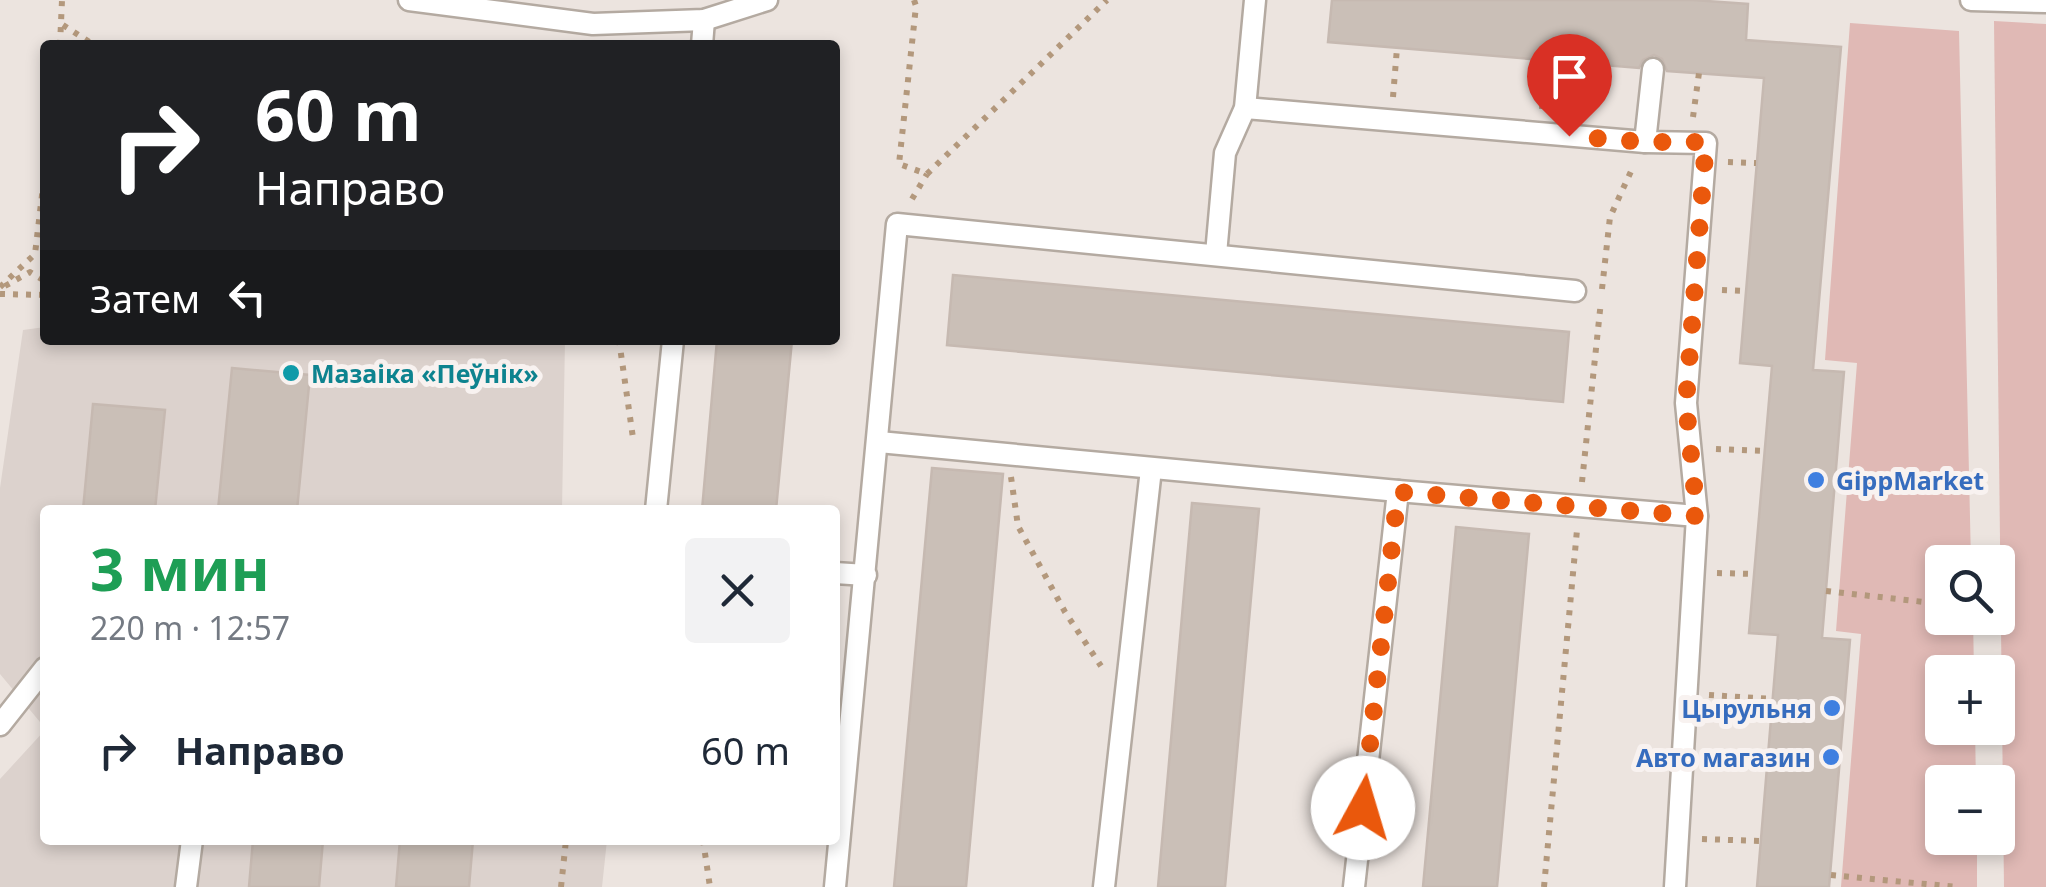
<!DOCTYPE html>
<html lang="ru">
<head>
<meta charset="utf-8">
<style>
  body { margin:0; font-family:"Noto Sans",sans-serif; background:#f2f2f3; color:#1f2937; height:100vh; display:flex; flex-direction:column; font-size:38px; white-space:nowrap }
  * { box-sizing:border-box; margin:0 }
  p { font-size:32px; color:#747a83 }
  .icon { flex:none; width:55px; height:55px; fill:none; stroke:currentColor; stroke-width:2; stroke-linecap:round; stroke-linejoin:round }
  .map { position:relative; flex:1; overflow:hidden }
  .side { position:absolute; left:40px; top:505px; width:800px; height:340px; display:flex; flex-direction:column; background:#fff; border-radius:10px; box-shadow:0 5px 15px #0003 }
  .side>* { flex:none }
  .guide { position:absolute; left:40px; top:40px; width:800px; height:305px; border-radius:10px; box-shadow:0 5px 15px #0003; background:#202124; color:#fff; overflow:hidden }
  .buttons { position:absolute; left:1925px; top:545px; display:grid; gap:20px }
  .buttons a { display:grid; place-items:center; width:90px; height:90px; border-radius:10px; background:#fff; box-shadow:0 5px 15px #0003; font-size:50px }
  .pin { position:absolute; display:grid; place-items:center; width:85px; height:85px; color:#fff; margin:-102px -42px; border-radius:50% 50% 50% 0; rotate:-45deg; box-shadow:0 0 10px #0007 }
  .pin .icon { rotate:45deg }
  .me { position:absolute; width:110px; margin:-55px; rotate:6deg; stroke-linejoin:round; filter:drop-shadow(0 0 8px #0008) }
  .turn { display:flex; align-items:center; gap:35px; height:210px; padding:0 50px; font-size:45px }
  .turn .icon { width:130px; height:130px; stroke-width:2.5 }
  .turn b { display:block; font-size:70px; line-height:85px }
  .then { display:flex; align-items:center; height:95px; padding:0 50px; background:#0003; gap:20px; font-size:38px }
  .round { display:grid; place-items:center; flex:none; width:105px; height:105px; border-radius:10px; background:#f2f2f3 }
  .overview { display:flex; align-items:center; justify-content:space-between; height:170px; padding:0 50px }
  h1 { font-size:60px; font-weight:700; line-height:75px; color:#1e9e55 }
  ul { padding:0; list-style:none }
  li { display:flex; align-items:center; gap:30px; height:150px; padding:0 50px }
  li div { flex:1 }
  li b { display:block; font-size:38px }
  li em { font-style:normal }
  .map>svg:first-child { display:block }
  .built { fill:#dcd2cd }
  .green { fill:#e0b9b5 }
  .building { fill:#cabfb7; stroke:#c6b9b1; stroke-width:2.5 }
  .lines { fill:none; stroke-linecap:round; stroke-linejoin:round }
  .lane-casing { stroke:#b4aaa1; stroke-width:25 }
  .path { stroke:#b3987c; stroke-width:6; stroke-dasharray:5 8; stroke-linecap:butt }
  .lane { stroke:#fff; stroke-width:20 }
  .route { stroke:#ea580c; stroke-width:18; stroke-dasharray:0 32.4 }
  .culture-dot { fill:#0f9aa8; stroke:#f8f2f0; stroke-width:4 }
  .shop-dot { fill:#3f7fe0; stroke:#f8f2f0; stroke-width:4 }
  .labels { text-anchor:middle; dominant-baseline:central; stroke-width:10; stroke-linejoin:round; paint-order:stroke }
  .culture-label { font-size:25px; font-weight:bold; fill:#0d838f; stroke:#f8f2f0; text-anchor:start }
  .shop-label { font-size:25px; font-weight:bold; fill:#366cbe; stroke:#f8f2f0; text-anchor:end }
</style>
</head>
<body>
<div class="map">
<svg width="2046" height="887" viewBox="0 0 2046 887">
  <rect width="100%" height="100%" fill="#ece4df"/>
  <g class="built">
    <polygon points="45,327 45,340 565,340 562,510 45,510 45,728 0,674 0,488 23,330"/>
    <polygon points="45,730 45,840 607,840 602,887 0,887 0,779"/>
  </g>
  <g class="green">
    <polygon points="1994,21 2046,24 2046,887 2004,887"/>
    <polygon points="1850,23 1959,31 1971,562 1942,562 1942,618 1973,618 1974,672 1942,672 1942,728 1975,728 1976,782 1942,782 1942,838 1977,838 1977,887 1841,887 1861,634 1836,631 1857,363 1825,360"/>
  </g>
  <g class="building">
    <polygon points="1332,0 1693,0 1748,4 1746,40 1841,47 1813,370 1844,372 1822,638 1850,640 1829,887 1757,887 1778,635 1749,633 1772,366 1740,363 1764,78 1667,71 1662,59 1654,55 1643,60 1639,68 1328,42"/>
    <polygon points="953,275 1569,332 1563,402 947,345"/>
    <polygon points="717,340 792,340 776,510 702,510"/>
    <polygon points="232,368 310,375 297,510 218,510"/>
    <polygon points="93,404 165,410 155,510 83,510"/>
    <polygon points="932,468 1003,474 966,887 894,887"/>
    <polygon points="1192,503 1259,509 1225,887 1158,887"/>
    <polygon points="1456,527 1529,534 1497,887 1423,887"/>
    <polygon points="253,840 323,840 319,887 249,887"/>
    <polygon points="400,840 473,840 469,887 396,887"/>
  </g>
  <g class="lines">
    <g class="lane-casing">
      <g id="lane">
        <polyline points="409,0 593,24 704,20 767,0"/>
        <polyline points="1971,0 2046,2"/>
        <polyline points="702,45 704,20"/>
        <polyline points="1245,108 1645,142 1706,143 1686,403 1697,516 1675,887"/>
        <polyline points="1645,142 1653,69"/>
        <polyline points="1216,254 1225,153 1245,108 1255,0"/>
        <polyline points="879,442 1398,491 1697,516"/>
        <polyline points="656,510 673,340"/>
        <polyline points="835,573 866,575"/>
        <polyline points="0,725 45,668"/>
        <polyline points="186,887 192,840"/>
        <polyline points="835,887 897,224 1575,291"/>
        <polyline points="1104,887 1151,469"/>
        <polyline points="1354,887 1398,491"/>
      </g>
    </g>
    <g class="path">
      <polyline points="914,0 916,6 899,164 927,174 1107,0"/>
      <polyline points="63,25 94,45"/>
      <polyline points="60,45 62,0"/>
      <polyline points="1393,97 1397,48"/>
      <polyline points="1542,109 1546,61"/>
      <polyline points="1693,117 1699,73"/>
      <polyline points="1728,162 1756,163"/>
      <polyline points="912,199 927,174"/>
      <polyline points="5,286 30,272 45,281"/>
      <polyline points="0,287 35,254 45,170"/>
      <polyline points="1602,289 1610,217 1633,167"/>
      <polyline points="1722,290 1745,291"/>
      <polyline points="0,294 45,295"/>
      <polyline points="619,340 633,438"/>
      <polyline points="1716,449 1765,451"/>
      <polyline points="1011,477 1018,526 1065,612 1101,666"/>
      <polyline points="1582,482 1601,301"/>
      <polyline points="1717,573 1754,574"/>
      <polyline points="1826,591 1942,604"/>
      <polyline points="1709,695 1773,699"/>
      <polyline points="1702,839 1761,841"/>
      <polyline points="703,840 710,887"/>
      <polyline points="1831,875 1957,887"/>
      <polyline points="561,887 566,840"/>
      <polyline points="1544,887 1577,530"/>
    </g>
    <use href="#lane" class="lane"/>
  </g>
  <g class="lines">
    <polyline class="route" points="1363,808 1398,492 1697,516 1686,403 1706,142 1645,142 1569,136"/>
  </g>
  <circle class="culture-dot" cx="291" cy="373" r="10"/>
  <g class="shop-dot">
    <circle cx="1816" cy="480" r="10"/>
    <circle cx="1832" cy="708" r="10"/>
    <circle cx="1831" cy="757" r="10"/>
  </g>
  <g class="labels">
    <g class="culture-label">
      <text x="311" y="373">Мазаіка «Пеўнік»</text>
    </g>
    <g class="shop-label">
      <text x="1836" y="480" text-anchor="start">GippMarket</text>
      <text x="1812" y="708">Цырульня</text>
      <text x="1811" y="757">Авто магазин</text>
    </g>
  </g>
</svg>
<div class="buttons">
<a><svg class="icon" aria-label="search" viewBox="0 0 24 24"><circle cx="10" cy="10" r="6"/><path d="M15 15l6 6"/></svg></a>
<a>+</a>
<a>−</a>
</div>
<div class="pin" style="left:1569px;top:136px;background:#d93025"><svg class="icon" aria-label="arrive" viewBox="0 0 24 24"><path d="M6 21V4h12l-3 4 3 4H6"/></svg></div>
<svg class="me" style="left:1363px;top:808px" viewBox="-20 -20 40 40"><circle r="19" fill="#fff"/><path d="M0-13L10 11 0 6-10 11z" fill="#ea580c"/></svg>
<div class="guide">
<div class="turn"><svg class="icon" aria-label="right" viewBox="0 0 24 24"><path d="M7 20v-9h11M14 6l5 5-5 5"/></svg><div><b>60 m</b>Направо</div></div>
<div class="then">Затем<svg class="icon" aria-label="left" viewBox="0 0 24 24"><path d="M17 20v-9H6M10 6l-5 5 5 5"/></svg></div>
</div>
<section class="side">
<div class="overview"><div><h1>3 мин</h1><p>220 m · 12:57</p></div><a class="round"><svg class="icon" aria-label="close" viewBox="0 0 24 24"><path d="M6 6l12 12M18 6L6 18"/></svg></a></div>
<ul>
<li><svg class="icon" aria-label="right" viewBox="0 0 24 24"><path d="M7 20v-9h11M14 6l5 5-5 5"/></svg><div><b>Направо</b></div><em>60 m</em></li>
</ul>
</section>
</div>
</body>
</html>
